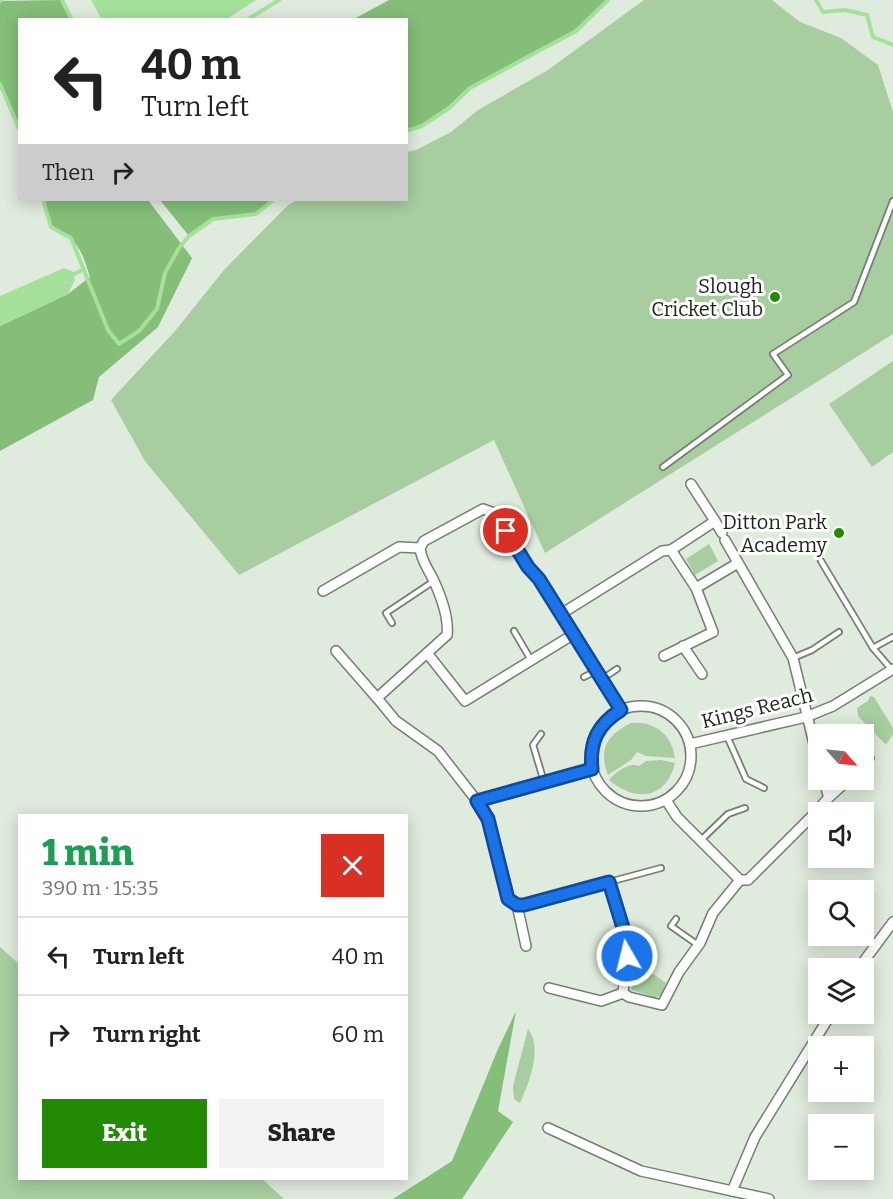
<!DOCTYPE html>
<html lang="en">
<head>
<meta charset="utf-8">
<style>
  body { margin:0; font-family:Bitter,serif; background:#f2f2f2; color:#222; height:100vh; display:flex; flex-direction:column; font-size:22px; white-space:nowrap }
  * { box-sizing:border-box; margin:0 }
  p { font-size:20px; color:#767676 }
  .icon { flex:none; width:33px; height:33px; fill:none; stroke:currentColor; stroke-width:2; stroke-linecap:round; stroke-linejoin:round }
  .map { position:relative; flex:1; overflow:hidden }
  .sheet { position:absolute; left:18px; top:814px; width:390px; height:366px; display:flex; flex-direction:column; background:#fff; border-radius:0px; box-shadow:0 3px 15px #0003 }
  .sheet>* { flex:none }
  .guide { position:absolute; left:18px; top:18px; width:390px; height:183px; border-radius:0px; box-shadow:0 3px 15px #0003; background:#fff; color:#222; overflow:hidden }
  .needle { width:39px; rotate:117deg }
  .tools { position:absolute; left:808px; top:724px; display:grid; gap:12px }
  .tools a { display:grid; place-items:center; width:66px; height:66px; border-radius:0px; background:#fff; box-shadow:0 3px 15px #0003; font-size:30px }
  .pin { position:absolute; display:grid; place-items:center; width:51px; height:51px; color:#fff; margin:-26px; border:3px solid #fff; border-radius:50%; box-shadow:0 2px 6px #0007 }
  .me { position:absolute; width:66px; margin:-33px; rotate:352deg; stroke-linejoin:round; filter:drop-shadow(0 0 4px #0008) }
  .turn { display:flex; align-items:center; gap:21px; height:126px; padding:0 24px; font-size:27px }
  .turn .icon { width:78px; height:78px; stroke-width:2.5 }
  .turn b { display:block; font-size:42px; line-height:51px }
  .then { display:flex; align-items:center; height:57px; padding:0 24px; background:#0003; gap:12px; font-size:22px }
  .round { display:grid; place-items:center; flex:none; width:63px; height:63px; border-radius:0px; background:#f2f2f2 }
  .head { display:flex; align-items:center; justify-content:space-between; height:102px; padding:0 24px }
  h1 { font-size:36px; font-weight:800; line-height:45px; color:#1e9e55 }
  .button { display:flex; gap:12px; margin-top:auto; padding:12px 24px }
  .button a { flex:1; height:69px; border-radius:0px; background:#238a03; color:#fff; font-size:24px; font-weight:800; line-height:69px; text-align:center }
  .button a+a { background:#f2f2f2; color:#222 }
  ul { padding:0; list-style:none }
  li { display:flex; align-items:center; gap:18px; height:78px; padding:0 24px; border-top:2px solid #e0e0e0 }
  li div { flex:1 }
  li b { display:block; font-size:22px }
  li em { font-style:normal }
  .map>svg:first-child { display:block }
  .green { fill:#a7cda0 }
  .forest { fill:#84be79 }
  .water { fill:#a5e19b }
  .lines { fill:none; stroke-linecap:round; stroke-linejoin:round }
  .stream { stroke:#a5e19b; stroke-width:4 }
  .lane-casing { stroke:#747f72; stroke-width:8 }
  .street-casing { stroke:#747f72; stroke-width:12 }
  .lane { stroke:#fff; stroke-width:4.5 }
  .street { stroke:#fff; stroke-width:9 }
  .route-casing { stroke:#114b97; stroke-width:15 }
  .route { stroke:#1a73e8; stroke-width:10 }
  .poi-dot { fill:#238a03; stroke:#fff; stroke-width:2 }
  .labels { text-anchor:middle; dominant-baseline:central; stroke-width:6; stroke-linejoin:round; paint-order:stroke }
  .poi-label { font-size:20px; fill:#1e221d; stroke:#fff; text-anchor:end }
  .street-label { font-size:20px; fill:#1e221d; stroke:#fff }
</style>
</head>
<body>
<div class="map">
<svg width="893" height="1199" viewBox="0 0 893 1199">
  <rect width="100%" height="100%" fill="#dfebdc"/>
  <g class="green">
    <polygon points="644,0 772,0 800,22 841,38 878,65 893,112 893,334 545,553 494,440 239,575 145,461 111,400 175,331 224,270 288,205 297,200 406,200 407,152 416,150 451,132 478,110 548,70"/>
    <polygon points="893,361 893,452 872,467 829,404"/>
    <polygon points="709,544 718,561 695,575 686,559"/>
    <polygon points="870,696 874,697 893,728 893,734 886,745 858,716 857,708 868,701"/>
    <path d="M 631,723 C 654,721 672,734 675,758 L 646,756 L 637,752 L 631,760 L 608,775 C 598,749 607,735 631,723 Z"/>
    <path d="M 661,760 L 675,763 C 666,800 635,802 609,780 C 616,772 628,762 639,766 L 646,761 Z"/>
    <polygon points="0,947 19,964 20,1179 262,1179 284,1199 0,1199"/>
    <polygon points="636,962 666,983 662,994 654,999 648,995 631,990"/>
    <path d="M 528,1029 C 543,1048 529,1083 520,1103 L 514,1099 L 513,1086 Z"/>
  </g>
  <g class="forest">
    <polygon points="62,0 72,19 20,20 19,131 0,84 0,1"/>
    <polygon points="389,0 608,0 576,31 470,88 449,108 422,126 407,131 406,20 354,19"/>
    <path d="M 43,200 L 148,200 L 192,258 L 158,327 L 99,377 L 93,400 L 0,451 L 0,326 L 68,294 L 90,277 C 81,248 79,242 51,227 Z"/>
    <polygon points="160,200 273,200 256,214 213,219 189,236"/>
    <polygon points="516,1011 498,1111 513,1122 462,1199 393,1199 452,1161 498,1049"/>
  </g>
  <g class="water">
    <polygon points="91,0 256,0 227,19 102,20"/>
    <polygon points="64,268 72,271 75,280 68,294 0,326 0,296"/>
  </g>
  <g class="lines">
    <g class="stream">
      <polyline points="62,0 72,20"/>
      <polyline points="816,0 823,12 845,10 867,15 873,37 893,45"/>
      <polyline points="0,1 1,0"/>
      <polyline points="247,20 279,0"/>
      <polyline points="0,84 20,131"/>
      <polyline points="406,131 422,126 449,108 470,88 576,31 608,0"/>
      <polyline points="43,200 51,227 71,238 108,330 119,344 139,331 157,309 165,273 179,248 189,236 213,219 256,214 273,200"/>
      <polyline points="68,277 84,269"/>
    </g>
    <g class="lane-casing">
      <g id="lane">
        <polyline points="663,467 788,375 773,354 854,302 893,201"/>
        <polyline points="821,561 873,648 892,670"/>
        <polyline points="392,623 386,613 434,581"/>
        <polyline points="514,631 531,660"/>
        <polyline points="873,648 893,637"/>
        <polyline points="793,658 812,650 839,632"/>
        <polyline points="584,677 596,671"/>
        <polyline points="602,679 617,669"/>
        <polyline points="541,734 533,745 544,782"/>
        <polyline points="727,736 746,779 764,788"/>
        <polyline points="700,841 728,814 745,808"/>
        <polyline points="609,882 661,868"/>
        <polyline points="676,919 671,926 698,945"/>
      </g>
    </g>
    <g class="street-casing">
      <g id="street">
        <polyline points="691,484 715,521"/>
        <polyline points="725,540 793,658 819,764"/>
        <polyline points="671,550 715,521 722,533"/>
        <polyline points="696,588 738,563"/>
        <polyline points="323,591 399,547 420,548"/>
        <polyline points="561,614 662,551 671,550 696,588 713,632 664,656"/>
        <polyline points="683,646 702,674"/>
        <polyline points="336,651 377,698"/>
        <polyline points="427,653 465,701 574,634"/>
        <circle cx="641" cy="756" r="50"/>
        <polyline points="690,744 806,717 833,706 893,669"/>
        <polyline points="864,763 869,758"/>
        <polyline points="824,780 828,795"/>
        <polyline points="666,800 677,817 740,880"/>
        <polyline points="477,801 592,769"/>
        <path d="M 740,880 L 748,880 L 820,808 C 828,796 838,790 848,780"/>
        <polyline points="517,905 524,905 609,882 628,944 623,993"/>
        <path d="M 526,946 L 517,905 L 509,899 L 488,819 L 477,801 L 438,751 L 396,721 L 377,698 L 447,635 C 449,618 440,594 433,579 C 428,569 421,560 420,548 L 424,541 L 483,509 L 494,513 L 528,567 L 539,579 L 621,710"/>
        <polyline points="858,969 893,922"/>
        <polyline points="549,988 601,1001 623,993"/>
        <polyline points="623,993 629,997 662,1005 679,972 700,943 713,913 740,880"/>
        <polyline points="548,1128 641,1171 769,1199"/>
        <polyline points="732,1191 755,1137 831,1014"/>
      </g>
    </g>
    <use href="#lane" class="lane"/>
    <use href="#street" class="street"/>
  </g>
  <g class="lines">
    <g class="route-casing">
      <path id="route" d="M 506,531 L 528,567 L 539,579 L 621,710 C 598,724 589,742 592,769 L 477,801 L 488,819 L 508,899 L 517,905 L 524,905 L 609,882 L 628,944 L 627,956"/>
    </g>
    <use href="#route" class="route"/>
  </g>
  <g class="poi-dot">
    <circle cx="775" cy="297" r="6"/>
    <circle cx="839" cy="533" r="6"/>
  </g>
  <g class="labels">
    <g class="poi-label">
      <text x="763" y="286">Slough<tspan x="763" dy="23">Cricket Club</tspan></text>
      <text x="827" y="522">Ditton Park<tspan x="827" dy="23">Academy</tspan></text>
    </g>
    <g class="street-label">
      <text transform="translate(757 708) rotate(-14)">Kings Reach</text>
    </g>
  </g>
</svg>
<div class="tools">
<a><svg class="needle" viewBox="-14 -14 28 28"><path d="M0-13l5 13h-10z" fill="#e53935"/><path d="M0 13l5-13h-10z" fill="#767676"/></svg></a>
<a><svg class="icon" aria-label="sound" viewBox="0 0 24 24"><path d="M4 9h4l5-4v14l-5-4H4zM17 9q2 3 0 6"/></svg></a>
<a><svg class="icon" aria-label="search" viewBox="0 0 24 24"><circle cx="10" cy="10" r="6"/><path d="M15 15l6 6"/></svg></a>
<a><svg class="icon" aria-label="layers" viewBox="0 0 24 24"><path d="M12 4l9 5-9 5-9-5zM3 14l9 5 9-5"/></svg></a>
<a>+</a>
<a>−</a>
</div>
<div class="pin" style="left:506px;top:531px;background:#d93025"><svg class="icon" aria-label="arrive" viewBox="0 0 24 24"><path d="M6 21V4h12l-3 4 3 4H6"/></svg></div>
<svg class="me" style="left:627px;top:956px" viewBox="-20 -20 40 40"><circle r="17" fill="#1a73e8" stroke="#fff" stroke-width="3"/><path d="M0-11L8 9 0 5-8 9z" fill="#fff"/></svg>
<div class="guide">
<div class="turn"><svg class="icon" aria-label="left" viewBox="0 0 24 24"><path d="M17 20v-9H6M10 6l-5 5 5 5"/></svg><div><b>40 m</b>Turn left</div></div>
<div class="then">Then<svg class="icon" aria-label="right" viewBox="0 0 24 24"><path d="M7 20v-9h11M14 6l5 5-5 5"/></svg></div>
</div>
<section class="sheet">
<div class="head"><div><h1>1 min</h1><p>390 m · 15:35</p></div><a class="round" style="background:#d93025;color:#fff"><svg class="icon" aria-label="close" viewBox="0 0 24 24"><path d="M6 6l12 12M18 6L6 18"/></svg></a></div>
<ul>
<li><svg class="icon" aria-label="left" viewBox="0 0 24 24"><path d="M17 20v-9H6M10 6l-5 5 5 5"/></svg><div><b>Turn left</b></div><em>40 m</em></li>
<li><svg class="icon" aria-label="right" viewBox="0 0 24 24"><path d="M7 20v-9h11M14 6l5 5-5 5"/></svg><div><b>Turn right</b></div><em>60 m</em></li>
</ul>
<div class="button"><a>Exit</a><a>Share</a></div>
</section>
</div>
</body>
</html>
